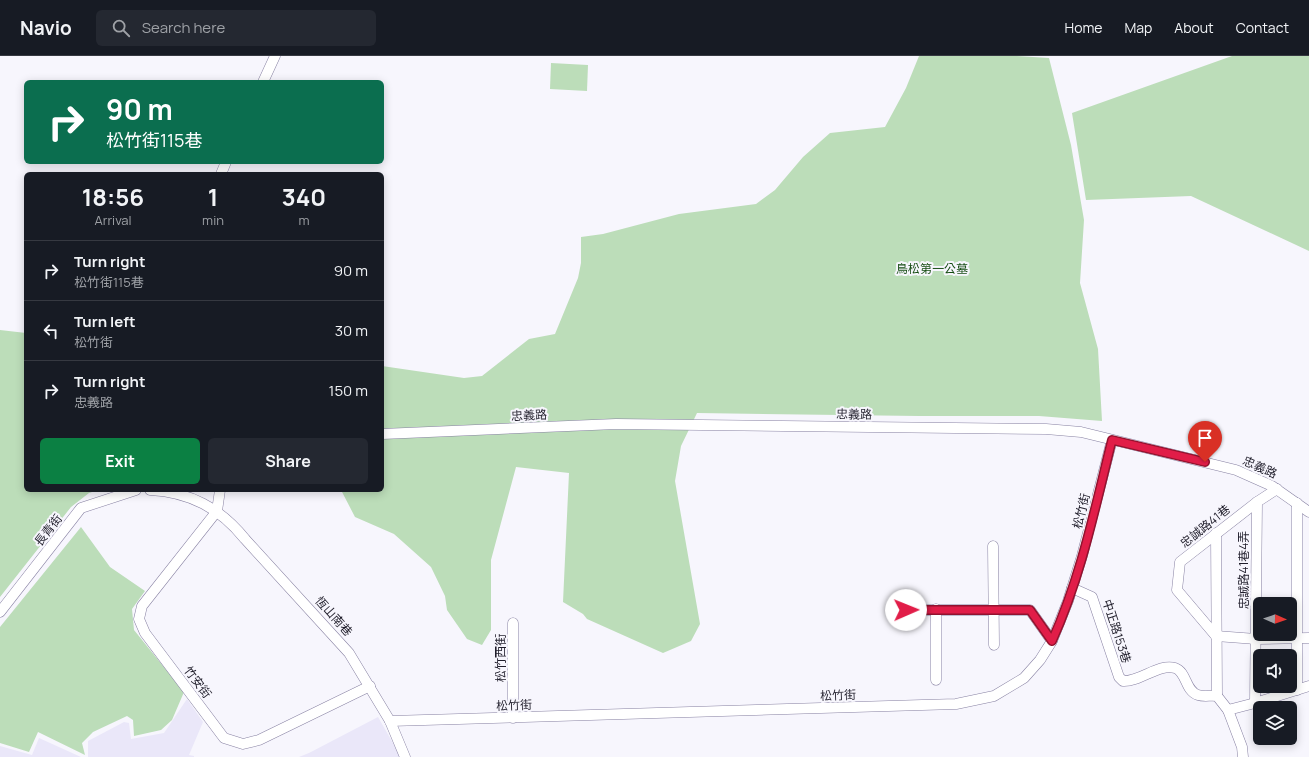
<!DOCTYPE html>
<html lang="en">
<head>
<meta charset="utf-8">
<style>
  body { margin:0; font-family:Manrope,"Noto Sans TC",sans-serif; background:#242831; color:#f1f3f6; height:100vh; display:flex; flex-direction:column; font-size:15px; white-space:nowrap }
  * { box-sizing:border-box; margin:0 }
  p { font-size:13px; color:#9ea1a6 }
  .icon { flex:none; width:22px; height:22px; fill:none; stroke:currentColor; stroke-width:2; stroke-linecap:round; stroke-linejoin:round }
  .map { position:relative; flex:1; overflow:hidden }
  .sheet { position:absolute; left:24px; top:116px; width:360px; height:320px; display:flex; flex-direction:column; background:#171b24; border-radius:6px; box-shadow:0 2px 10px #0003 }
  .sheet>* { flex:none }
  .top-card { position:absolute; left:24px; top:24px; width:360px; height:84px; border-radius:6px; box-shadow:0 2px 10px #0003; background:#0b6e4f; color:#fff; overflow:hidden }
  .needle { width:26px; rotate:92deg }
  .controls { position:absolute; left:1253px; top:541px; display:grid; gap:8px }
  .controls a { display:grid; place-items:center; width:44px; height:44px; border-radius:6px; background:#171b24; box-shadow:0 2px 10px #0003; font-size:20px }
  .pin { position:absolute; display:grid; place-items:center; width:34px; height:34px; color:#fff; margin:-41px -17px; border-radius:50% 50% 50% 0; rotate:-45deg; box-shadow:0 0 4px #0007 }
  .pin .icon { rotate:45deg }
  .me { position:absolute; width:44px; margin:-22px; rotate:89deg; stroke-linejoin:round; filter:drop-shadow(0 0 3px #0008) }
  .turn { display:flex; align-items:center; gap:14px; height:84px; padding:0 16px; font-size:18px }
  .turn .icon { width:52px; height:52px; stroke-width:2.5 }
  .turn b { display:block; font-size:28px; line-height:34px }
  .eta { display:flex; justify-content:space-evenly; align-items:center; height:68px; text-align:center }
  .eta b { font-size:24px; font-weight:700; line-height:28px }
  .button { display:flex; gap:8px; margin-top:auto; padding:8px 16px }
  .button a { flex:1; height:46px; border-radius:6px; background:#0b8043; color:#fff; font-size:16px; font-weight:700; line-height:46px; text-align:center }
  .button a+a { background:#242831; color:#f1f3f6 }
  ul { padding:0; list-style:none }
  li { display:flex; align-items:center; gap:12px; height:60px; padding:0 16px; border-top:1px solid #363941 }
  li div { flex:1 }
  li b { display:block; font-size:15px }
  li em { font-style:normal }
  header { display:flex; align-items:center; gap:24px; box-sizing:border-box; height:56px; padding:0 20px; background:#171b24; border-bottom:1px solid #363941 }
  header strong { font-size:19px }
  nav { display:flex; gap:22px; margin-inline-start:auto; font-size:14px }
  .search { width:280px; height:36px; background:#242831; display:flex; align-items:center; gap:10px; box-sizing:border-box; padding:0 14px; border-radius:6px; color:#9ea1a6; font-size:15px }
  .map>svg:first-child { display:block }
  .built { fill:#eae7f9 }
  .green { fill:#bcddb9 }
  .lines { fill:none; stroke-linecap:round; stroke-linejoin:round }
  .minor-casing { stroke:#8882a3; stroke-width:11 }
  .minor { stroke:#fff; stroke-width:10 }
  .route-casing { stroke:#92132f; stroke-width:10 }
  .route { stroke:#e11d48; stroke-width:7 }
  .labels { text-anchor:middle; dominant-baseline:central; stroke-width:4; stroke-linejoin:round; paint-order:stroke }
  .park-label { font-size:12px; fill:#154c12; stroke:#f7f6fd }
  .street-label { font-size:12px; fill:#201e2b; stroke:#f7f6fd }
</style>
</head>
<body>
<header>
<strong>Navio</strong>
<div class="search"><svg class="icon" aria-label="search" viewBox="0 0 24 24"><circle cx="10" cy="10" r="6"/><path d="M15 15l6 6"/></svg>Search here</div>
<nav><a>Home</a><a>Map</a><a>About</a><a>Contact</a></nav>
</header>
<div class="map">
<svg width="1309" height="701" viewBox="0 0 1309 701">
  <rect width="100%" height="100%" fill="#f7f6fd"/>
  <g class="built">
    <polygon points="187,643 203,666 189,699 194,700 194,701 88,701 88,685 124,666 129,667 131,683 164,677"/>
    <polygon points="378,661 401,701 299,701 309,697"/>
    <polygon points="39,682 81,701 0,701 0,690 32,699"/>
  </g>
  <g class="green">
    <polygon points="919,0 1017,0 1049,2 1071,89 1084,164 1080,227 1098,293 1102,365 1039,360 919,360 697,357 681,390 675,425 700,568 691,585 663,597 587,563 583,558 563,546 569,417 516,411 491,504 491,574 482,589 467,583 447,554 445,540 431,511 394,478 355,461 341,434 382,434 382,310 464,322 482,320 529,283 555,278 578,222 581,207 581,181 603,178 679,158 756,148 775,134 803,101 830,77 885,71 906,32"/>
    <polygon points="1232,0 1309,0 1309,195 1191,140 1086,144 1072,57"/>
    <polygon points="551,7 588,9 587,35 550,33"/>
    <polygon points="0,274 26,277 26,434 98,434 89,437 71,451 0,541"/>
    <polygon points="81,471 110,511 145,535 132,553 134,574 184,636 172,664 161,674 134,680 133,664 127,660 93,676 82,687 85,699 38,676 29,696 0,687 0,571"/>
  </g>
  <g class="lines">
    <g class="minor-casing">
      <g id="minor">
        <polyline points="263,26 275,0"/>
        <polyline points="221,118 226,106"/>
        <polyline points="382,378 616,368 1046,373 1081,376 1236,414 1272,430 1309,456"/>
        <polyline points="1277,433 1257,446 1180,506 1177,534 1216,580 1256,583 1309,582"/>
        <path d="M 150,434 C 190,436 220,452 245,483 L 349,597 L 390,665 L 405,701"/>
        <polyline points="217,455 142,550 139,563 145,577 224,682 243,688 259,684 370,630"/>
        <polyline points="217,455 220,434"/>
        <polyline points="1216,477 1217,640"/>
        <polyline points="993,490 994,589"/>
        <path d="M 1072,532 L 1092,541 L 1119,621 L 1123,625 C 1140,626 1159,607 1175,612 C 1187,616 1185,635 1198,639 C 1204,641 1211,639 1217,640 L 1228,654 L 1242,691 L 1243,701"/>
        <polyline points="906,554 1030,554 1052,585"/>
        <polyline points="0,556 81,452 136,434"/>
        <polyline points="936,624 936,553"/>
        <polyline points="1297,634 1297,447"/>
        <polyline points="1255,647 1257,446"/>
        <polyline points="1228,654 1255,647 1309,630"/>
        <polyline points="513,662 513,567"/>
        <polyline points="390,665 956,648 994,640 1024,622 1040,604 1052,585 1068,545 1082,500 1112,384"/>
      </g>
    </g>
    <use href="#minor" class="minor"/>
  </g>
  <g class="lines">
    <g class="route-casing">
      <path id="route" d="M 906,554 L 1030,554 L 1052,585 C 1081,521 1095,452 1112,384 L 1205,406"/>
    </g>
    <use href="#route" class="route"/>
  </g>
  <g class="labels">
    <g class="park-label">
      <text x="932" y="212">鳥松第一公墓</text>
    </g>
    <g class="street-label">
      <text transform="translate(854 358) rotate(1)">忠義路</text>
      <text transform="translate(529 359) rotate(-3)">忠義路</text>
      <text transform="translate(1260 411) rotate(24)">忠義路</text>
      <text transform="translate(1081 455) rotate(-76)">松竹街</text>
      <text transform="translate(1205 470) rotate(-39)">忠誠路41巷</text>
      <text transform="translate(48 474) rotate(-52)">長青街</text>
      <text transform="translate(1243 514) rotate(-90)">忠誠路41巷4弄</text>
      <text transform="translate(334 560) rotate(48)">恆山南巷</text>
      <text transform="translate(1117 575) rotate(72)">中正路153巷</text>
      <text transform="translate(500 602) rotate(-90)">松竹西街</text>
      <text transform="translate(198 626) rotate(53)">竹安街</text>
      <text transform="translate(838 639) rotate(-2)">松竹街</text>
      <text transform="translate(514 649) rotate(-2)">松竹街</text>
    </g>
  </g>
</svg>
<div class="controls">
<a><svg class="needle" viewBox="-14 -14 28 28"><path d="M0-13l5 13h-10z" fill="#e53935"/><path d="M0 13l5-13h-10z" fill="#9ea1a6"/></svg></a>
<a><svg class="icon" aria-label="sound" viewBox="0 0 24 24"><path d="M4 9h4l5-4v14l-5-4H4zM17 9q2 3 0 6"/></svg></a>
<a><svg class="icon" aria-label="layers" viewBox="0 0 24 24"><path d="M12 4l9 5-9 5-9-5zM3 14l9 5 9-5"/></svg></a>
</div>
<div class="pin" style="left:1205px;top:406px;background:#d93025"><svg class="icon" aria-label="arrive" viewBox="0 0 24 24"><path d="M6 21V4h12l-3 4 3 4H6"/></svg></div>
<svg class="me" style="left:906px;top:554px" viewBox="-20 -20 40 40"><circle r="19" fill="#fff"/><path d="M0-13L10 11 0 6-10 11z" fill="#e11d48"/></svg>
<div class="top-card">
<div class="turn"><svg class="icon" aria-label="right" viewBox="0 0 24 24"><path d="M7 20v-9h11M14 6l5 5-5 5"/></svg><div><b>90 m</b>松竹街115巷</div></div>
</div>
<section class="sheet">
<div class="eta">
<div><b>18:56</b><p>Arrival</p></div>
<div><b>1</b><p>min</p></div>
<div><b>340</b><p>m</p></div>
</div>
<ul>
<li><svg class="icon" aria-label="right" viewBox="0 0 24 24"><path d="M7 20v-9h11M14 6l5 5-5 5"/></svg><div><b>Turn right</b><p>松竹街115巷</p></div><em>90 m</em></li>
<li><svg class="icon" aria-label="left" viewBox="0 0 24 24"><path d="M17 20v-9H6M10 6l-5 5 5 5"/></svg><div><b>Turn left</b><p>松竹街</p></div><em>30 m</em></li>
<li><svg class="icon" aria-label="right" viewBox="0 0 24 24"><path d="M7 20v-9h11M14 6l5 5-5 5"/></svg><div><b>Turn right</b><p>忠義路</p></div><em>150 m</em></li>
</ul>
<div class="button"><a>Exit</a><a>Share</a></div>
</section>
</div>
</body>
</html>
